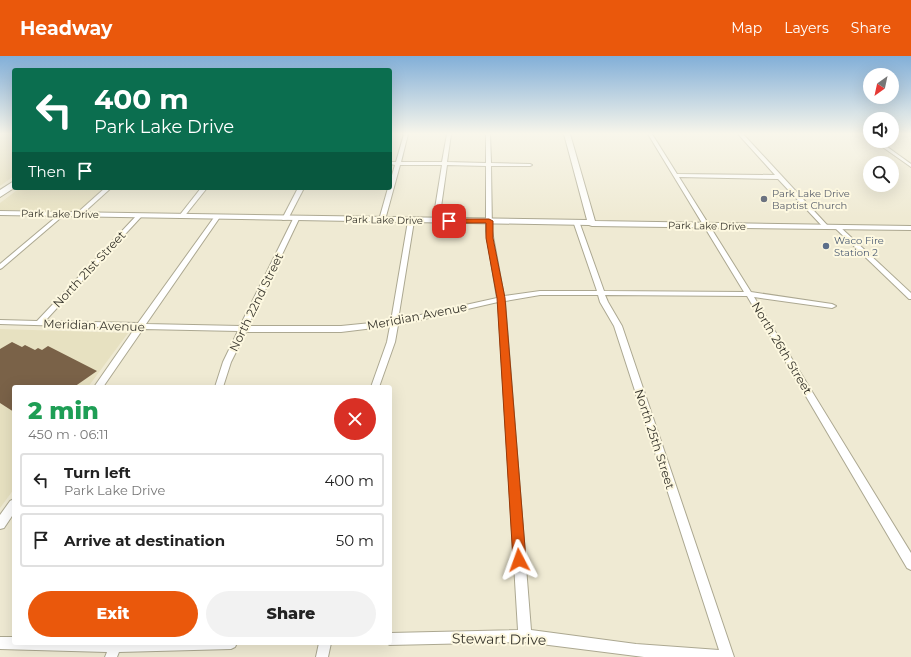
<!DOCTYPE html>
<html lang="en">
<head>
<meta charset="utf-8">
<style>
  body { margin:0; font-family:Montserrat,sans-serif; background:#f2f2f2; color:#222; height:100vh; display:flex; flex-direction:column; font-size:15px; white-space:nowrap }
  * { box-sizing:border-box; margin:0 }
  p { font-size:13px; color:#767676 }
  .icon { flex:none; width:22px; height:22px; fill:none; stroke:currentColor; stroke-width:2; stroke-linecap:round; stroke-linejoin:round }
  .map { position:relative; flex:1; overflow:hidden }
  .drawer { position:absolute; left:12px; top:329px; width:380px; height:260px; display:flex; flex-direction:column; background:#fff; border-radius:4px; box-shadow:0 4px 16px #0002 }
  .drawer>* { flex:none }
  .guide { position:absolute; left:12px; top:12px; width:380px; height:122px; border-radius:4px; box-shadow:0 4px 16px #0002; background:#0b6e4f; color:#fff; overflow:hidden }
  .needle { width:26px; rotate:213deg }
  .fabs { position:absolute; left:863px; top:12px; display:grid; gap:8px }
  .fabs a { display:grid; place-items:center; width:36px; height:36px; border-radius:50%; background:#fff; box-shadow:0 4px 16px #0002; font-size:20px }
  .pin { position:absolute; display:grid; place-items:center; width:34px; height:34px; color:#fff; margin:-17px; border-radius:8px; box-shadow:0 2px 6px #0006 }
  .me { position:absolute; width:44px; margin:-22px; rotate:356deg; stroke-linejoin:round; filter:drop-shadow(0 0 3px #0008) }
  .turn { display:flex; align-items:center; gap:14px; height:84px; padding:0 16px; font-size:18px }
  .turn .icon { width:52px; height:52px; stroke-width:2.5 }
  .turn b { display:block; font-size:28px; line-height:34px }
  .then { display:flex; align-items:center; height:38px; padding:0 16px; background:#0003; gap:8px; font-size:15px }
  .round { display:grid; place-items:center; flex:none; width:42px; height:42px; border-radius:21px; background:#f2f2f2 }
  .headline { display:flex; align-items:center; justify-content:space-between; height:68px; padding:0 16px }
  h1 { font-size:24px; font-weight:800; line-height:30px; color:#1e9e55 }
  .action { display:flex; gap:8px; margin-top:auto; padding:8px 16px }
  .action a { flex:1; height:46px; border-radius:24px; background:#ea580c; color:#fff; font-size:16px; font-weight:800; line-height:46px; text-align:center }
  .action a+a { background:#f2f2f2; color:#222 }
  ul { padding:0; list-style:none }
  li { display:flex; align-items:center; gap:12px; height:54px; margin:0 8px 6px; padding:0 8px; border:2px solid #e0e0e0; border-radius:4px }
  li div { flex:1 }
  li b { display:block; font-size:15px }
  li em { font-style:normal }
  header { display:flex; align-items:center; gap:24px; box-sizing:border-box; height:56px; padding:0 20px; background:#ea580c; color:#fff }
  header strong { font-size:19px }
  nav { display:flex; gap:22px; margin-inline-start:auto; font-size:14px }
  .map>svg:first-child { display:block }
  .built { fill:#e7e1c1 }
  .building { fill:#7a6248 }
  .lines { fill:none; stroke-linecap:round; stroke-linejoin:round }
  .minor-casing { stroke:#aca891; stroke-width:2 }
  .tertiary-casing { stroke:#aca891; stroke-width:2 }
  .primary-casing { stroke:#aca891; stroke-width:2 }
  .minor { fill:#fff; fill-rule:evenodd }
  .tertiary { fill:#fff; fill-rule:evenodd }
  .primary { fill:#fff; fill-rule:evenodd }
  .route { fill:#ea580c; stroke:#983908 }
  .worship-dot { fill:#6b7280; stroke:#fdf8e0; stroke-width:1.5 }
  .service-dot { fill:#5c6f8a; stroke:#fdf8e0; stroke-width:1.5 }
  .labels { text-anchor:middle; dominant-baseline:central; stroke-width:4; stroke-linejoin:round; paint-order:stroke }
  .far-worship-label { font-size:10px; fill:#5b616d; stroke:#fdf8e0; text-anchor:start }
  .far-street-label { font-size:10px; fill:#37352c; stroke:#fdf8e0 }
  .far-service-label { font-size:10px; fill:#4e5e75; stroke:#fdf8e0; text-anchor:start }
  .street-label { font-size:12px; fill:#37352c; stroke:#fdf8e0 }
  .near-street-label { font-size:14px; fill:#37352c; stroke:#fdf8e0 }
</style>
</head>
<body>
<header>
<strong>Headway</strong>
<nav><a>Map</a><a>Layers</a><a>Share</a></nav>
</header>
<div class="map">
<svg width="911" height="601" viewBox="0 0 911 601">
  <rect width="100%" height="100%" fill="#efead3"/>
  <g class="built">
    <polygon points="0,78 14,78 14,120 0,130"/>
    <polygon points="20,132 105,132 78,156 0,154 0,147"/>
    <polygon points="0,273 128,277 88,331 14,331 14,433 0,452"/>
  </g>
  <polygon class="building" points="12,286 22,291 25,289 35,294 38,292 42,294 48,290 97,315 74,331 14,331 14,356 0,347 0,293"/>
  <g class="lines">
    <g class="minor-casing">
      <g id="minor">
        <path d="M 404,78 L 408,78 L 401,106 L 442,106 L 447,78 L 451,78 L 447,106 L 486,107 L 486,78 L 490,78 L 491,107 L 530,108 L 532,109 L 530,110 L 491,110 L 492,175 L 504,240 L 540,235 L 597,235 L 574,168 L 577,166 L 580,168 L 604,235 L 744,236 L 648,78 L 652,78 L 677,118 L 775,119 L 738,78 L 743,78 L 828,170 L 828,172 L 824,172 L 778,123 L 679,121 L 751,236 L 832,248 L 836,250 L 832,252 L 754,241 L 911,497 L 911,514 L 907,512 L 747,240 L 605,239 L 608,246 L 622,270 L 734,601 L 644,601 L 525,586 L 390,589 L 386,587 L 390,587 L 390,577 L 518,574 L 498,246 L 398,269 L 395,286 L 379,331 L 371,331 L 387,286 L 390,270 L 341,276 L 246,276 L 231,306 L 223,331 L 215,331 L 223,306 L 238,275 L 143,273 L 103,331 L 94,331 L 135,272 L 0,268 L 0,264 L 37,265 L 137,159 L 139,158 L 142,160 L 141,161 L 45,265 L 138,267 L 215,160 L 217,159 L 220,161 L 146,268 L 240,270 L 293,163 L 296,161 L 299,163 L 248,270 L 341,270 L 391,265 L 408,165 L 411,163 L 414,165 L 398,264 L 497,242 L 486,175 L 486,110 L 447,109 L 439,165 L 436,167 L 433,165 L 442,109 L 400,109 L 385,164 L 382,166 L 379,164 L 388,132 L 390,132 L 390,126 L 395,109 L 390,108 L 390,106 L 396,106 ZM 540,239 L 598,239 L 600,246 L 614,270 L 719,594 L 636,588 L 531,574 L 505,245 Z"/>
        <polygon points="865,78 870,78 870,81"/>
        <polygon points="874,85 879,85 911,108 911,111"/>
        <polygon points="105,132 111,132 80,160 76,160 76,158"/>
        <polygon points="201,132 207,132 183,162 179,162 179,160"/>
        <polygon points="298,132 304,132 288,163 283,164 282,163"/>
        <polygon points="62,156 64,157 64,159 2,212 0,213 0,208"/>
        <polygon points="837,169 839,170 911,237 911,243 909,243 835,172 835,170"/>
        <polygon points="14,443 14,457 4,472 0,473 0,459 10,445"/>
        <polygon points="0,581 14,581 14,587 237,587 235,591 231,593 119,596 117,601 105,601 107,596 0,593"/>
        <polygon points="319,587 331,587 328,601 316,601"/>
      </g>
    </g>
    <g class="tertiary-casing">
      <polygon id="tertiary" points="564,78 570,78 595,165 911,170 911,174 592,170 589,169 0,159 0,155 587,164"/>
    </g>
    <g class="primary-casing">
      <polygon id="primary" points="14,125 14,132 0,141 0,134"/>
    </g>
    <use href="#minor" class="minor"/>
    <use href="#tertiary" class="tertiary"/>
    <use href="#primary" class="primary"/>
  </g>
  <linearGradient id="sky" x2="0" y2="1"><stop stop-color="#82afd8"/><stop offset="0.48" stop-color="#f8f6eb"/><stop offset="1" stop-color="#f8f6eb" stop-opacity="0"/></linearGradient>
  <rect width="911" height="162" fill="url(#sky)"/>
  <polygon class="route" points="447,163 489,163 493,165 493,182 505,242 526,504 524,508 519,510 515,508 513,504 497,242 486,182 486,167 449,167 447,166"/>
  <circle class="worship-dot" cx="764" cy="143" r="4"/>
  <circle class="service-dot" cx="826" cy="190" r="4"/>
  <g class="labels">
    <g class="far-worship-label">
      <text x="772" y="137">Park Lake Drive<tspan x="772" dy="12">Baptist Church</tspan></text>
    </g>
    <g class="far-street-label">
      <text transform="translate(60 158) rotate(1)">Park Lake Drive</text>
      <text transform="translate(384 164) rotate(1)">Park Lake Drive</text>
      <text transform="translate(707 170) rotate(1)">Park Lake Drive</text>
    </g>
    <g class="far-service-label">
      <text x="834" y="184">Waco Fire<tspan x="834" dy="12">Station 2</tspan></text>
    </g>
    <g class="street-label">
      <text transform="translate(89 213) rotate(-47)">North 21st Street</text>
      <text transform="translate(256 246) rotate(-64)">North 22nd Street</text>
      <text transform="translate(417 260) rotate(-11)">Meridian Avenue</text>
      <text transform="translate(94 269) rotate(2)">Meridian Avenue</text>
      <text transform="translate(782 292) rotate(59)">North 26th Street</text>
      <text transform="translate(655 383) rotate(72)">North 25th Street</text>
    </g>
    <g class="near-street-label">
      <text transform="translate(499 583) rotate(1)">Stewart Drive</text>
    </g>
  </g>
</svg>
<div class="fabs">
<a><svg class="needle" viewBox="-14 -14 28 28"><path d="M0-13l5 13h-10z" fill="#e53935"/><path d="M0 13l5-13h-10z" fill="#767676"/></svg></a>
<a><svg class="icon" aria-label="sound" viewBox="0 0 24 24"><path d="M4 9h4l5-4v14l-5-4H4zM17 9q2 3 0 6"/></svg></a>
<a><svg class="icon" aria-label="search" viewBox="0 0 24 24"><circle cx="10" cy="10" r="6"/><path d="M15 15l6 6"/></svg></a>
</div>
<div class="pin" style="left:449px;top:165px;background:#d93025"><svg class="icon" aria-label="arrive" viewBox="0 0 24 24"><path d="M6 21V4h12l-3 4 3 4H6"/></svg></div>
<svg class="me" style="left:519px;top:504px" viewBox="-20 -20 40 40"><path d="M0-17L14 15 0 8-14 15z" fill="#ea580c" stroke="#fff" stroke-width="4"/></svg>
<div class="guide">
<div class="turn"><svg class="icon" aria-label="left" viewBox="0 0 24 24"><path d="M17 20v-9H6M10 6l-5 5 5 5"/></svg><div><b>400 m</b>Park Lake Drive</div></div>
<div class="then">Then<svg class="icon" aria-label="arrive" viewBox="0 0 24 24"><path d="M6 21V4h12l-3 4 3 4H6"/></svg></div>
</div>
<section class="drawer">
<div class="headline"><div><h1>2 min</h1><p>450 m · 06:11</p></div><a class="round" style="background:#d93025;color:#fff"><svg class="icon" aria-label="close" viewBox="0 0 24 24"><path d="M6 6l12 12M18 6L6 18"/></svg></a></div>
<ul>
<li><svg class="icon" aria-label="left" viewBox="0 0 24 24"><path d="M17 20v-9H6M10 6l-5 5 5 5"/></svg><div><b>Turn left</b><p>Park Lake Drive</p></div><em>400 m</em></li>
<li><svg class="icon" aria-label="arrive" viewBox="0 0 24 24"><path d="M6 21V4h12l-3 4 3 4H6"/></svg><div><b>Arrive at destination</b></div><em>50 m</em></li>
</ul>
<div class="action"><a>Exit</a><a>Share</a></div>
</section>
</div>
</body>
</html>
